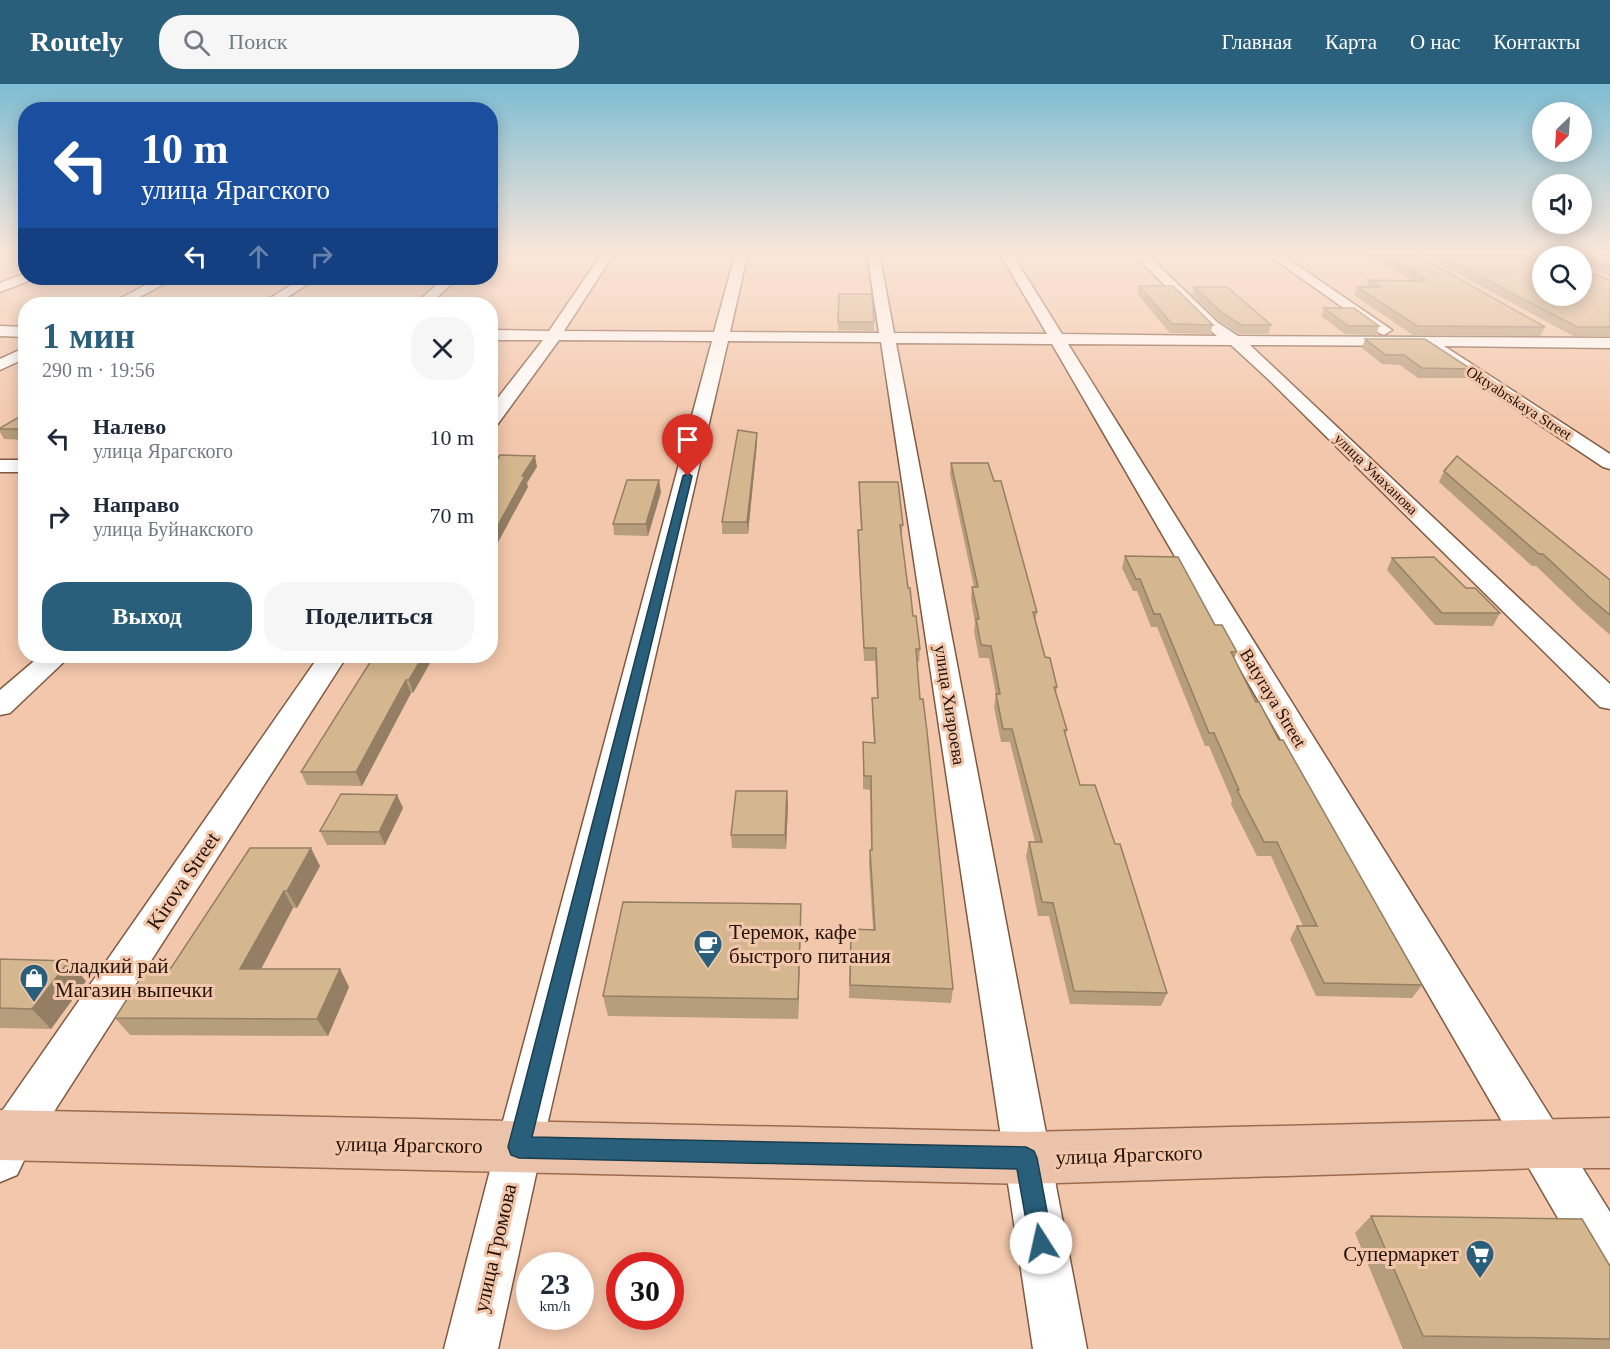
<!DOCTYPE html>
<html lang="ru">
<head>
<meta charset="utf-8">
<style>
  body { margin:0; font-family:"Times New Roman",serif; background:#f6f6f7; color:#1f2937; height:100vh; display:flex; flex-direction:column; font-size:22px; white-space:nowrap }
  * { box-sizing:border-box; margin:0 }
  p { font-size:20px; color:#747a83 }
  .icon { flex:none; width:33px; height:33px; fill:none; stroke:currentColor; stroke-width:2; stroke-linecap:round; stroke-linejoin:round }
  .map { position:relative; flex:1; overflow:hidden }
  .panel { position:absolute; left:18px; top:213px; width:480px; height:366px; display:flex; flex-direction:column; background:#fff; border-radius:24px; box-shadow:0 3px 15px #0003 }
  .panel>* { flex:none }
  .top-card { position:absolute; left:18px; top:18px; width:480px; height:183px; border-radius:24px; box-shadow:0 3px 15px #0003; background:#1a4fa0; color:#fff; overflow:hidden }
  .needle { width:39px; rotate:205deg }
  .controls { position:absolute; left:1532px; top:18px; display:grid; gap:12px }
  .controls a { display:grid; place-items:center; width:60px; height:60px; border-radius:50%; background:#fff; box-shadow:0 3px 15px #0003; font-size:30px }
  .speed { position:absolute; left:516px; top:1168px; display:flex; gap:12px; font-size:30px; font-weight:700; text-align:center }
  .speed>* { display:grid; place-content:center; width:78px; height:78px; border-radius:50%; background:#fff; box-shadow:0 3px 15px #0003; line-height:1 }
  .speed small { font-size:15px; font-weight:400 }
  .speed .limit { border:9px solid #d22; background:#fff; color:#111 }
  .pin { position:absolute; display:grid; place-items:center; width:51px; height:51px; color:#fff; margin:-62px -26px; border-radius:50% 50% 50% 0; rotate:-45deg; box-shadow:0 0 6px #0007 }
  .pin .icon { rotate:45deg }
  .me { position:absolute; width:66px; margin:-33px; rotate:350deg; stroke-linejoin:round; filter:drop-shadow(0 0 4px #0008) }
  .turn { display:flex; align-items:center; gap:21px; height:126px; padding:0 24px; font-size:27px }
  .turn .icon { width:78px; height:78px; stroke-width:2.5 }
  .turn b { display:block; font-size:42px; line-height:51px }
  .lanes { display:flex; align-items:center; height:57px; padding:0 24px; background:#0003; justify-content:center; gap:30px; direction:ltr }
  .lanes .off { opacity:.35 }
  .round { display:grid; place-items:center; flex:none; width:63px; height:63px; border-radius:24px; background:#f6f6f7 }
  .headline { display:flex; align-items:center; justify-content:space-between; height:102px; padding:0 24px }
  h1 { font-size:36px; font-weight:600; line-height:45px; color:#295f7a }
  .action { display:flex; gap:12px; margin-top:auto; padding:12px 24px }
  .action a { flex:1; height:69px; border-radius:24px; background:#295f7a; color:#fff; font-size:24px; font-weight:600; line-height:69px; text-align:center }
  .action a+a { background:#f6f6f7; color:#1f2937 }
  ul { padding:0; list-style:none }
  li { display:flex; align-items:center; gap:18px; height:78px; padding:0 24px }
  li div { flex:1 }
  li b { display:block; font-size:22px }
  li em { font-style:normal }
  header { display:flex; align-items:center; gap:36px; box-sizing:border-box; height:84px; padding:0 30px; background:#295f7a; color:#fff }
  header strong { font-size:28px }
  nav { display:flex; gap:33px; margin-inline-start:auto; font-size:21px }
  .search { width:420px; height:54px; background:#f6f6f7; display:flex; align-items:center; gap:15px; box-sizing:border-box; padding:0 21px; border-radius:24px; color:#747a83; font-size:22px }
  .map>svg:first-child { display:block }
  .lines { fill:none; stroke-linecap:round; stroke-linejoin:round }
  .minor-casing { stroke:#7f5941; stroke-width:3 }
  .major-casing { stroke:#9c6b4d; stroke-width:3 }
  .minor { fill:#fff; fill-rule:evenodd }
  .major { fill:#ebc3aa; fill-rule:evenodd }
  .wall { fill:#b69d7b }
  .shaded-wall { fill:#947f64 }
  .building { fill:#d4b68f; stroke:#947f64; stroke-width:1.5; fill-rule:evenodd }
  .route { fill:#295f7a; stroke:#1b3e4f; stroke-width:1.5 }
  .labels { text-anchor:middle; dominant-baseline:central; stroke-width:6; stroke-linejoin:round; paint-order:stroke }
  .far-street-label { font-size:15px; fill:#231309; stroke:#f3c7ab }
  .street-label { font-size:18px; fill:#231309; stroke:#f3c7ab }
  .near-street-label { font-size:21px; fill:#231309; stroke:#f3c7ab }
  .near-poi-label { font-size:21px; fill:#231309; stroke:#f3c7ab; text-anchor:start }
</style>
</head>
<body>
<header>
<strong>Routely</strong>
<div class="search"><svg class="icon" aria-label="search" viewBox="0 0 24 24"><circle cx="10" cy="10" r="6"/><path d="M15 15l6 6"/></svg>Поиск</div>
<nav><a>Главная</a><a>Карта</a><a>О нас</a><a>Контакты</a></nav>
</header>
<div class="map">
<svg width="1610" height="1265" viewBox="0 0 1610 1265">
  <rect width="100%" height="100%" fill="#f3c7ab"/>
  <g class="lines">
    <g class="minor-casing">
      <g id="minor">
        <polygon points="603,168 615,168 564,247 714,248 736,168 748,168 730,248 879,249 867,168 879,168 894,249 1047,250 999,168 1011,168 1062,250 1217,252 1207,244 1132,168 1145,168 1217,238 1238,252 1610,254 1610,264 1444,262 1610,370 1610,385 1603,383 1431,268 1429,265 1431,262 1250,261 1610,600 1610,625 1600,623 1268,295 1231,261 1068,260 1610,1128 1610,1200 1592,1193 1052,260 896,259 1087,1265 1033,1265 881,258 728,257 542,1063 498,1265 444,1265 496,1063 712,257 559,256 497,341 490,342 490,324 543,256 490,256 490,246 549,247"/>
        <polygon points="1264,168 1278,168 1392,246 1384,251 1379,249"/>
        <polygon points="26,189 26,194 32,194 31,196 0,208 0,199"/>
        <polygon points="159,194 175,194 127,220 110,220"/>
        <polygon points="302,194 317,194 277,220 261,220"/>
        <polygon points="444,194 458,194 430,220 415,220"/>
        <polygon points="0,242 26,243 26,253 0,252"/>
        <polygon points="26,263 26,274 0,286 0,275"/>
        <rect x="0" y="376" width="26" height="12"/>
        <polygon points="40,572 70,572 10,629 0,631 0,606"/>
        <polygon points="319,572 347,572 28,1068 17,1091 0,1098 0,1030"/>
      </g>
    </g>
    <g class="major-casing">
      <polygon id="major" points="0,1026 1026,1048 1610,1034 1610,1084 1540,1084 1026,1100 0,1076"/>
    </g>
    <use href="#minor" class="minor"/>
    <use href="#major" class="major"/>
  </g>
  <g class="wall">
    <polygon points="1362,168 1411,168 1545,243 1540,252 1413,251 1354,211 1357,203 1367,203 1369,196 1412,196"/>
    <polygon points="1418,168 1610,168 1610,192 1583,181 1584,187 1610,196 1610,252 1573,252"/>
    <polygon points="1139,202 1213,241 1210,250 1170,249 1137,210"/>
    <polygon points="1194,203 1271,241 1268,250 1239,250 1218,236 1192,211"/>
    <polygon points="839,210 874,238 874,247 838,246"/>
    <polygon points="1324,224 1379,242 1376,251 1345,250 1321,232"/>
    <polygon points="1365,255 1471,285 1466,294 1418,294 1400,281 1382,280 1362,264"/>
    <polygon points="26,329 26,356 4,355 0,348 0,345"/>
    <polygon points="757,349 757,359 748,450 722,450 722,438"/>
    <polygon points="951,379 1037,528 1035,537 1045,573 1057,603 1056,608 1067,646 1065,652 1080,701 1167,909 1161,922 1070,920 1049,832 1038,832 1026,772 1029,758 1035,758 1010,658 1001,658 994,623 996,611 989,574 979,574 974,547 975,539 971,515 972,503 974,503 950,390"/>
    <polygon points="1444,387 1610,496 1610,551 1582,526 1536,482 1532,482 1439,398"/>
    <polygon points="859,398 903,441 901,453 908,504 920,565 919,578 917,578 920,615 953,905 951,919 849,914 850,858 873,845 869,780 870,766 871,766 870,706 863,705 863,658 874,659 872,627 872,614 877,614 875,577 864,577 858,458 858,446 861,446 859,409"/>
    <polygon points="661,408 648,452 614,451 613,440"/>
    <polygon points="1125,472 1215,541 1237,568 1234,575 1256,618 1279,656 1422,901 1412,914 1316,912 1290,855 1297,842 1303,842 1271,772 1257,772 1231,720 1232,716 1209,662 1205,662 1157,543 1151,543 1137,507 1133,507 1122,484"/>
    <polygon points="1392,474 1466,504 1500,529 1493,542 1435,541 1387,486"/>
    <polygon points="374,572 434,572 413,609 411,609 362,702 307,701 301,688"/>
    <polygon points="397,711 403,724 385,761 327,761 320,747"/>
    <polygon points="788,721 786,765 732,764 731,751"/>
    <polygon points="320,782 297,824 293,824 261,885 340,885 349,903 328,952 130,951 115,934 171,884"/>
    <polygon points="801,820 798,935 608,932 603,912"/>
    <polygon points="0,875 86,897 51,945 0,944"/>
    <polygon points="1371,1132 1610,1182 1610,1265 1403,1265 1355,1149"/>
  </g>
  <g class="shaded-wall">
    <polygon points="757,349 757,359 748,450 747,438"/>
    <polygon points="535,372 537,383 527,399 528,403 490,473 490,456 522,392"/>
    <polygon points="659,396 661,408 648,452 646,440"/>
    <polygon points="423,572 434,572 413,609 409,596"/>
    <polygon points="406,596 411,609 362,702 356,688"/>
    <polygon points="787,707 788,721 786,765 785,751"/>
    <polygon points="397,711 403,724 385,761 379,748"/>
    <polygon points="311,764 320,782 297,824 287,807"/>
    <polygon points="284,807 293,824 252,902 240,885"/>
    <polygon points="801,820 801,840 798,935 798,915"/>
    <polygon points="69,877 86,897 51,945 32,925"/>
    <polygon points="340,885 349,903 328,952 317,935"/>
  </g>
  <g class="building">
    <polygon points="1378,168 1411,168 1545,243 1417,242 1357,203 1380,203 1369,196 1424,197 1420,194 1424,194"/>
    <path d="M 1434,168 L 1610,168 L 1610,183 L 1585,174 L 1582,176 L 1584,187 L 1610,196 L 1610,243 L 1577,243 ZM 1542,172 L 1581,172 L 1581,212 L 1542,212 Z"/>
    <polygon points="1139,202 1173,202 1213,241 1172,240"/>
    <polygon points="1194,203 1227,203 1271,241 1241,241 1221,228"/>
    <polygon points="839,210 872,210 874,238 838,238"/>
    <polygon points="1324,224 1354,224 1379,242 1348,242"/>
    <polygon points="1365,255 1425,255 1471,285 1422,284 1404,271 1386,271"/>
    <polygon points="26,329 26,345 0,345 0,344"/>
    <polygon points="738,346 757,349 747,438 722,438"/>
    <polygon points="500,371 535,372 522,392 525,392 490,456 490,387"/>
    <polygon points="1457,372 1610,496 1610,531 1590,514 1543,470 1539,470 1444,387"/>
    <polygon points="951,379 988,379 994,397 1001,397 1037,528 1033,528 1045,573 1050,574 1057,603 1054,603 1067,646 1064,646 1080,701 1095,701 1115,760 1120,760 1167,909 1074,907 1053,819 1042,818 1029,758 1042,758 1012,645 1003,645 996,610 1000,610 991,562 981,561 976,535 979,535 972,503 978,503"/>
    <polygon points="627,396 659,396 646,440 613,440"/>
    <polygon points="859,398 898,398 903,441 900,441 908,504 910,504 913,532 916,532 920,565 916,565 920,615 923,615 927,647 953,905 850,901 851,845 875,846 870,766 872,766 871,692 864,692 863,658 875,659 872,614 878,614 876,564 864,564 858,446 862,446"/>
    <polygon points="1125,472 1178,473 1215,541 1222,541 1237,568 1231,568 1256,618 1259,618 1279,656 1283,656 1422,901 1324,899 1297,842 1317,842 1277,758 1264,758 1237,706 1239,706 1214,649 1209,649 1160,530 1154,530 1140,495 1136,495"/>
    <polygon points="1434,473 1466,504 1475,504 1500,529 1442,529 1392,474"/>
    <polygon points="374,572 423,572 409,596 406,596 356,688 301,688"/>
    <polygon points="736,707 787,707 785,751 731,751"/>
    <polygon points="341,710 397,711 379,748 320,747"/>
    <polygon points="250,764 311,764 287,807 284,807 240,885 340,885 317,935 115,934 147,884 171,884"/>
    <polygon points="623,818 801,820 798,915 603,912"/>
    <polygon points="0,875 69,877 32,925 0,924"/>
    <polygon points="1371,1132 1582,1135 1610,1182 1610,1255 1423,1252"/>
  </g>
  <linearGradient id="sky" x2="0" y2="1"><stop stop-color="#7ebdd3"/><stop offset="0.49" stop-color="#fae6d9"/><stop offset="1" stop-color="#fae6d9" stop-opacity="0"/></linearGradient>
  <rect width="1610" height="345" fill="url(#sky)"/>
  <polygon class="route" points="688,389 692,392 532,1053 1026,1063 1034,1067 1037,1074 1053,1159 1049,1167 1041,1171 1033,1167 1030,1159 1017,1085 519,1074 511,1071 508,1063 683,392"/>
  <defs>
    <g id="cafe-pin" transform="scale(1.5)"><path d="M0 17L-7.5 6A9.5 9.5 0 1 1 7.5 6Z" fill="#295f7a" stroke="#f3c7ab"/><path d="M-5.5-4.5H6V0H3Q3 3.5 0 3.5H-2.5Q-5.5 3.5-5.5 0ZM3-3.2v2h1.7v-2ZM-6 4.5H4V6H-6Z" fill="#fff"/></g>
    <g id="shop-pin" transform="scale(1.5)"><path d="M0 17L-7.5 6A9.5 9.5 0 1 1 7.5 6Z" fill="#295f7a" stroke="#f3c7ab"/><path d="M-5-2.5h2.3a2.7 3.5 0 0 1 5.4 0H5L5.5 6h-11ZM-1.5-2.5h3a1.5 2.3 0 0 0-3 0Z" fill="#fff"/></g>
    <g id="supermarket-pin" transform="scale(1.5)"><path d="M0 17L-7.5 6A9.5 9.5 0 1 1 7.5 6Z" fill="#295f7a" stroke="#f3c7ab"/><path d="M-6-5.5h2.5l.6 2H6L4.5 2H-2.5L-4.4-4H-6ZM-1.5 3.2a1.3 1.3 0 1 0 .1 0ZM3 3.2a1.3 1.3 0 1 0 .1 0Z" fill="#fff"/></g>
  </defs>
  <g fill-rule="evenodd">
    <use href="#cafe-pin" x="708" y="860"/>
    <use href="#shop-pin" x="34" y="894"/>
    <use href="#supermarket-pin" x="1480" y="1170"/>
  </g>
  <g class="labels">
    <g class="far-street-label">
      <text transform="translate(1519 319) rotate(33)">Oktyabrskaya Street</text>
      <text transform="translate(1376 390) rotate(44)">улица Умаханова</text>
    </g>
    <g class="street-label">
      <text transform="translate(1273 614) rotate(59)">Batyraya Street</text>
      <text transform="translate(950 621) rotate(81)">улица Хизроева</text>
    </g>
    <g class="near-street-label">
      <text transform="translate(183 797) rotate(-56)">Kirova Street</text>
      <text transform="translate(409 1061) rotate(1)">улица Ярагского</text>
      <text transform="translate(1129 1071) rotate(-2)">улица Ярагского</text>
      <text transform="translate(495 1164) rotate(-77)">улица Громова</text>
    </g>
    <g class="near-poi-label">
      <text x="729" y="848">Теремок, кафе<tspan x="729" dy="24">быстрого питания</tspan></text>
      <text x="55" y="882">Сладкий рай<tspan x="55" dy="24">Магазин выпечки</tspan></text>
      <text x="1459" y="1170" text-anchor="end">Супермаркет</text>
    </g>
  </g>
</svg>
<div class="controls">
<a><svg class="needle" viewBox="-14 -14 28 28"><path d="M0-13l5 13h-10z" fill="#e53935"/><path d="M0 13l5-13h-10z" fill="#747a83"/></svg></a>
<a><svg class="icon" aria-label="sound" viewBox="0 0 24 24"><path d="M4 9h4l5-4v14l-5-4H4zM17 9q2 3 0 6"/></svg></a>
<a><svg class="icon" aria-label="search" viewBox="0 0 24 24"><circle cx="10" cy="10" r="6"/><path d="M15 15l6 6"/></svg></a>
</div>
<div class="speed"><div>23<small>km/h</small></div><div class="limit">30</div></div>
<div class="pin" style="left:688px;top:392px;background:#d93025"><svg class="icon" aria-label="arrive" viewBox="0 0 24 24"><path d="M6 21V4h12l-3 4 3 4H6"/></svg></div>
<svg class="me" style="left:1041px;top:1159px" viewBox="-20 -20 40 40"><circle r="19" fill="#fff"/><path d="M0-13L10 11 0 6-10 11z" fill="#295f7a"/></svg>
<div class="top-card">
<div class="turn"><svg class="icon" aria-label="left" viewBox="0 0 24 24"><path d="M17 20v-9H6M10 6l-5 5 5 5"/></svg><div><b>10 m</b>улица Ярагского</div></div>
<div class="lanes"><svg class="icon" aria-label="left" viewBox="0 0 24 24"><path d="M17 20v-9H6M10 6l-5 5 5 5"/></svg><svg class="icon off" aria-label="ahead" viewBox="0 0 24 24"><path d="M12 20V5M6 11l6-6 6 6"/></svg><svg class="icon off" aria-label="right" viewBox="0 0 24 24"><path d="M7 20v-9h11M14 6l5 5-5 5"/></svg></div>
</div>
<section class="panel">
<div class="headline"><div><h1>1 мин</h1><p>290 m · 19:56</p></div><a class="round"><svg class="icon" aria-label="close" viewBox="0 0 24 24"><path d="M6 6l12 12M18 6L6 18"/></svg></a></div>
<ul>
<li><svg class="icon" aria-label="left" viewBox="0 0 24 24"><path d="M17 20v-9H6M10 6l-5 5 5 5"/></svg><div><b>Налево</b><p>улица Ярагского</p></div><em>10 m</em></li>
<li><svg class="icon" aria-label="right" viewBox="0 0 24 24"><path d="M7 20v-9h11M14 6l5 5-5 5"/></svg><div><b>Направо</b><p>улица Буйнакского</p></div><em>70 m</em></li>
</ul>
<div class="action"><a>Выход</a><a>Поделиться</a></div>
</section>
</div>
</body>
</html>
